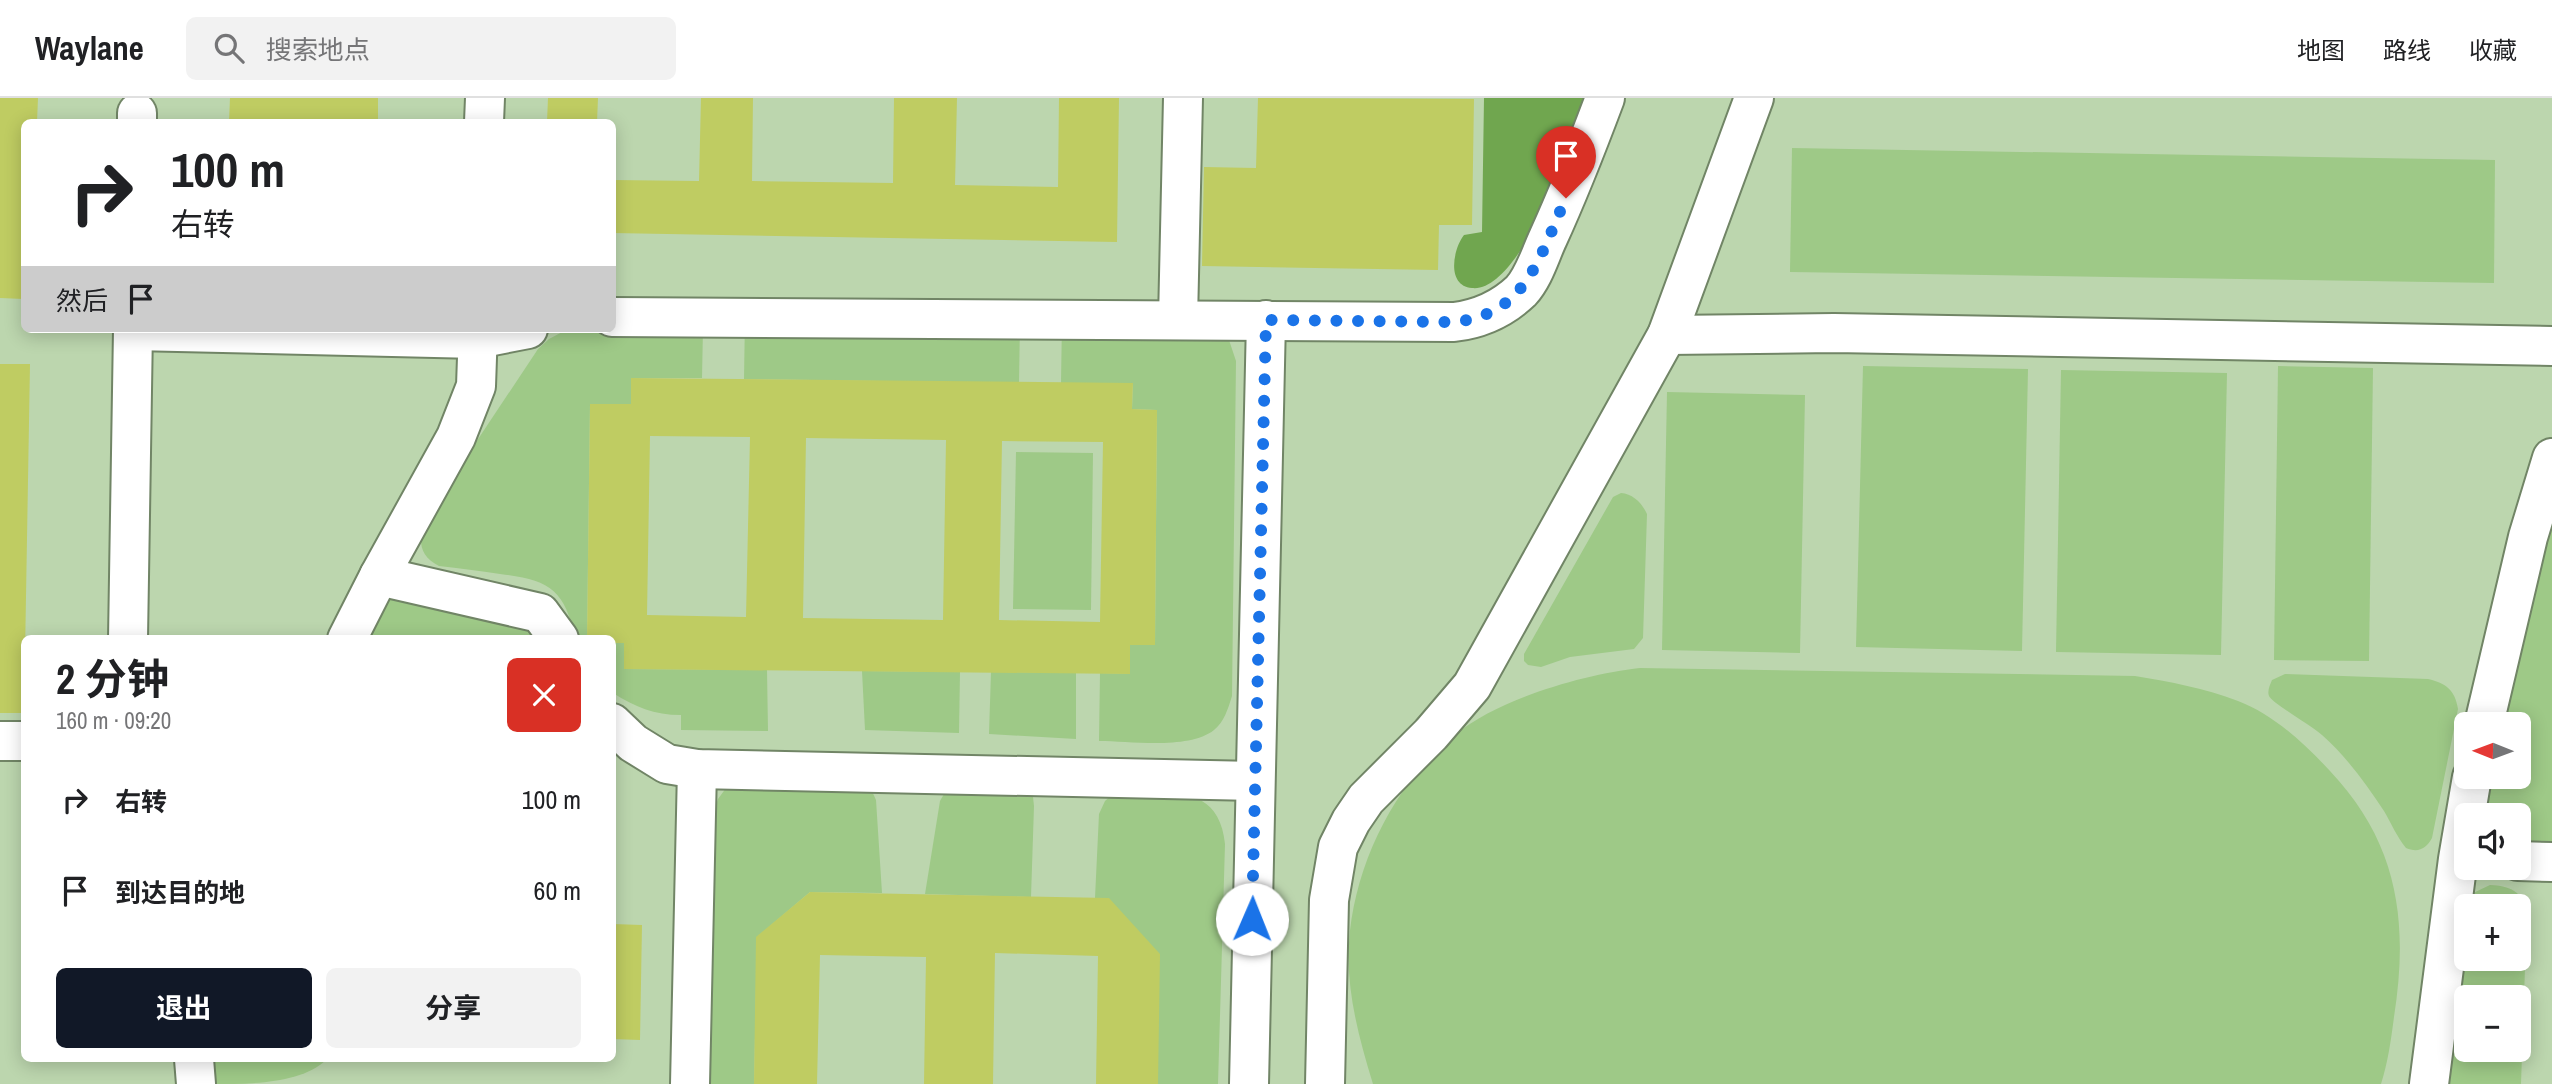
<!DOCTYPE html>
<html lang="zh">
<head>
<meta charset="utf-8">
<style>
  body { margin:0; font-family:"Archivo Narrow","Noto Sans SC",sans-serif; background:#f2f2f2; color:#202124; height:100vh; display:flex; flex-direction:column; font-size:26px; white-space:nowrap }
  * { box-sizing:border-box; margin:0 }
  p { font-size:23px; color:#757577 }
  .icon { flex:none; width:38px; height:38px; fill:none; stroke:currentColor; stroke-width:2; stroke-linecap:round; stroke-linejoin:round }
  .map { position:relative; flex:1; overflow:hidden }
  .drawer { position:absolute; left:21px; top:537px; width:595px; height:427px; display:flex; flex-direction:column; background:#fff; border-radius:10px; box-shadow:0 4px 18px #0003 }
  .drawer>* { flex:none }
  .banner { position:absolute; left:21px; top:21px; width:595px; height:214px; border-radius:10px; box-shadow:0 4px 18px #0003; background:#fff; color:#202124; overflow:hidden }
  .needle { width:46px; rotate:271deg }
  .buttons { position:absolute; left:2454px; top:614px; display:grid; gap:14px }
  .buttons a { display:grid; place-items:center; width:77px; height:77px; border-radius:10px; background:#fff; box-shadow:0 4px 18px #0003; font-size:35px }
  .pin { position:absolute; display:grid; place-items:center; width:60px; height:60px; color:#fff; margin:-72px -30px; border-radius:50% 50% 50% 0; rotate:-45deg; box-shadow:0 0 7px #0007 }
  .pin .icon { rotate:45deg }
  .me { position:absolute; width:77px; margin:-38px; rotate:1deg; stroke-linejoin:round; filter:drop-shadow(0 0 5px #0008) }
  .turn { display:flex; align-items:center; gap:24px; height:147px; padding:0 35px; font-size:32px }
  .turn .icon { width:91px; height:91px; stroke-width:2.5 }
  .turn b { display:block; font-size:49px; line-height:60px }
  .then { display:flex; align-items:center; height:66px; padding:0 35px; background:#0003; gap:14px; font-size:26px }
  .round { display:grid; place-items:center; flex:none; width:74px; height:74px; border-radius:10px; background:#f2f2f2 }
  .headline { display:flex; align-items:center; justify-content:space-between; height:119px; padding:0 35px }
  h1 { font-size:42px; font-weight:700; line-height:52px }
  .primary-button { display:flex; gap:14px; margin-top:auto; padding:14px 35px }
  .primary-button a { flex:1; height:80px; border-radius:10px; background:#111827; color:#fff; font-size:28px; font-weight:700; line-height:80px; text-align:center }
  .primary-button a+a { background:#f2f2f2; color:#202124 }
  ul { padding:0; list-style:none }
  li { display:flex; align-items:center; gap:21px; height:91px; padding:0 35px }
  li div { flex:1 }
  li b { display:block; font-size:26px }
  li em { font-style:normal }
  header { display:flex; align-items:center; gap:42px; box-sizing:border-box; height:98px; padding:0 35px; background:#fff; border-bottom:2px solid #e0e0e0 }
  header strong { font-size:33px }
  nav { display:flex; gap:38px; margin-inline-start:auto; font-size:24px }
  .search { width:490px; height:63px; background:#f2f2f2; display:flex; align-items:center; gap:18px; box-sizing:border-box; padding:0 24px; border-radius:10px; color:#757577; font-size:26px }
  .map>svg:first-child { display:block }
  .built { fill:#bcd6ae; fill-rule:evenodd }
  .green { fill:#9ec987; fill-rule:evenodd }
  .forest { fill:#70a64f }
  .building { fill:#bfcc62; fill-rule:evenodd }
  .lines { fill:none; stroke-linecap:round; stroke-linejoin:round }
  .minor-casing { stroke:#718566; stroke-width:42 }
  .minor { stroke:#fff; stroke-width:38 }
  .route { stroke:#1a73e8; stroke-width:12; stroke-dasharray:0 21.6 }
</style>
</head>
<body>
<header>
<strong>Waylane</strong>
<div class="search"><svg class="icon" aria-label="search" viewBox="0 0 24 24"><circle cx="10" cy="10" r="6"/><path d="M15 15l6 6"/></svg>搜索地点</div>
<nav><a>地图</a><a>路线</a><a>收藏</a></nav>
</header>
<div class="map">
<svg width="2552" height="986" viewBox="0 0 2552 986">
  <rect width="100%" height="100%" fill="#cae0be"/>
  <path class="built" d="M 0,0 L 2552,0 L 2552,986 L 0,986 ZM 24,24 L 612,24 L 612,231 L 24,231 ZM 24,541 L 612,541 L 612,961 L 24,961 ZM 2466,626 L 2518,626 L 2518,679 L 2466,679 ZM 2466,718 L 2518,718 L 2518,770 L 2466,770 ZM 2466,808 L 2518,808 L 2518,861 L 2466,861 ZM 2466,900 L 2518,900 L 2518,952 L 2466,952 Z"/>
  <g class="green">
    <polygon points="1792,50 2495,62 2494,185 1790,174"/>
    <polygon points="745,219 1020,223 1019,285 744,281"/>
    <path d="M 1062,222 L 1228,239 L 1236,263 L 1232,598 C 1228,611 1224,624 1214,632 C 1189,652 1131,643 1099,643 L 1100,575 L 1129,576 L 1130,547 L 1155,547 L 1157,312 L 1132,311 L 1133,286 L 1061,285 Z"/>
    <path d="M 703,230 L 702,280 L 632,280 L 631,306 L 590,306 L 587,541 L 575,541 C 565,490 548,482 500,476 C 480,473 459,470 439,468 C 418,458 418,440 425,421 L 538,251 L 549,241 L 568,231 Z"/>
    <polygon points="1863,268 2028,271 2022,553 1856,549"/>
    <polygon points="2278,268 2373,270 2369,563 2274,562"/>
    <polygon points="2061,272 2227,275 2221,557 2056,554"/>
    <polygon points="1667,294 1805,297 1800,555 1662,552"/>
    <polygon points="1016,354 1093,355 1091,512 1013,511"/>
    <path d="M 1621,395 C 1633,396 1642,405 1647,416 L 1643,540 L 1634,551 L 1570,559 L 1541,569 L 1528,567 L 1524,563 L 1524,556 L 1613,399 Z"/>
    <polygon points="2552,426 2552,751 2518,750 2518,718 2479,718 2485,679 2518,679 2518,626 2497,626"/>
    <polygon points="388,499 505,508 544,541 359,541"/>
    <path d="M 612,545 L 624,545 L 624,571 L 767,572 L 768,633 L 681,632 L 681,617 C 654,617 635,609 613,595 Z"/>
    <path d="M 1640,570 L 2135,578 C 2170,584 2205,590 2238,603 C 2273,616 2305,646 2330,673 C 2398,745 2409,823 2394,919 C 2391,942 2388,964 2381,986 L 1373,986 C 1359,940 1346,893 1349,845 C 1354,767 1395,684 1456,636 C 1499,601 1584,576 1640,570 Z"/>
    <polygon points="862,573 960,574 959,635 865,632"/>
    <polygon points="991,574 1076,575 1076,641 989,636"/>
    <path d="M 2285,576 L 2428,581 C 2446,585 2455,592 2458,611 L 2432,740 C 2426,751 2418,755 2406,750 C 2397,739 2391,725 2384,713 C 2366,686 2346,658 2322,637 C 2312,628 2272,605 2269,598 C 2267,593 2270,587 2272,582 Z"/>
    <polygon points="729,686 871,691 876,702 882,795 810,794 757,839 754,986 710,986 715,710 718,701"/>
    <polygon points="948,689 1028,693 1033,699 1034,708 1031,799 925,796 940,703"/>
    <path d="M 1114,695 C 1162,695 1219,682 1225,746 L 1218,986 L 1158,986 L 1095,800 L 1099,716 L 1105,703 Z"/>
    <path d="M 2490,787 C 2510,788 2522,793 2527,813 L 2521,986 L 2444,986 L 2462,814 L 2471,796 ZM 2466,808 L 2518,808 L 2518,861 L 2466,861 ZM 2466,900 L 2518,900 L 2518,952 L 2466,952 Z"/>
    <path d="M 209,961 L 327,961 C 302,986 250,986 213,986 Z"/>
  </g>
  <path class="forest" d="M 1484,0 L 1592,0 C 1576,38 1520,196 1472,190 C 1446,188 1453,151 1464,137 L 1482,134 Z"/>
  <g class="building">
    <polygon points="0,0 38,0 37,24 24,24 24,201 0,200"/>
    <polygon points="230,0 378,0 378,24 229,24"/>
    <polygon points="548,0 598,0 597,24 547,24"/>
    <polygon points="701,0 753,0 752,83 893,85 894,0 957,0 955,87 1058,89 1059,0 1119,0 1117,144 612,135 612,82 699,83"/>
    <polygon points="1258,0 1474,1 1472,127 1439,127 1438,172 1202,168 1204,69 1256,70"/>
    <polygon points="0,266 30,266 24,615 0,615"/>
    <path d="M 631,280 L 1133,285 L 1132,311 L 1157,312 L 1155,547 L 1130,547 L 1130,576 L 624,571 L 624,545 L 612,545 L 612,541 L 587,541 L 590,306 L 631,306 ZM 650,338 L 750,339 L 746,519 L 647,517 ZM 806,340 L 946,342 L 943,522 L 803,520 ZM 1002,343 L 1103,344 L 1100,524 L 999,522 Z"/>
    <polygon points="810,794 1109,800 1160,856 1158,986 1096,986 1098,858 995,855 993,986 924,986 926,859 820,857 817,986 754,986 756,839"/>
    <polygon points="612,826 642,827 640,942 612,941"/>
  </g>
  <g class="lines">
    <g class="minor-casing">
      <g id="minor">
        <polyline points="137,24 137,15"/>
        <polyline points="484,24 485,0"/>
        <path d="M 612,219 L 1454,224 C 1479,221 1502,211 1521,193 C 1534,179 1540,157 1548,140 C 1569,94 1587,48 1605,0"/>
        <polyline points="1178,222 1183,0"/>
        <polyline points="133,233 477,241 528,231"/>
        <polyline points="1667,237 1834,235 2552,248"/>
        <polyline points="379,478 540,515 559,541"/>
        <polyline points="128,541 133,231"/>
        <polyline points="347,541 379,478 456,339 476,288 478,231"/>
        <polyline points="612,625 633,645 667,666 697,671 1255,683"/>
        <polyline points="2484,626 2528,439 2552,360"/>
        <polyline points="0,643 24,643"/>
        <polyline points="2518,763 2552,764"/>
        <polyline points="194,961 196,986"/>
        <polyline points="690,986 697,671"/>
        <polyline points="1249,986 1266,222"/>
        <polyline points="1325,986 1329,802 1338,749 1351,723 1366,701 1431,636 1472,588 1667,237 1754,0"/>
        <polyline points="2429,986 2458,761 2472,679"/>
      </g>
    </g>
    <use href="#minor" class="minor"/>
  </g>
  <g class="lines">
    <path class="route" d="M 1252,821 L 1266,222 L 1454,224 C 1527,217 1540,157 1566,100"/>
  </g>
</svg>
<div class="buttons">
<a><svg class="needle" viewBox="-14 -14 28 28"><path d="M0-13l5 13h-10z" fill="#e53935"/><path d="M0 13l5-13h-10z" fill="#757577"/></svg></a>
<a><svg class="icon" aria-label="sound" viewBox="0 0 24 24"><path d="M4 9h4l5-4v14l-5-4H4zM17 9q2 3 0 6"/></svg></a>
<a>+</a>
<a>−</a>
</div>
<div class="pin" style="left:1566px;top:100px;background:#d93025"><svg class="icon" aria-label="arrive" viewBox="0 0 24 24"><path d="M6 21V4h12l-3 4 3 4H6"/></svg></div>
<svg class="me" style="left:1252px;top:821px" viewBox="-20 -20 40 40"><circle r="19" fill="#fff"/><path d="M0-13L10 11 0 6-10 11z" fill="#1a73e8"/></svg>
<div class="banner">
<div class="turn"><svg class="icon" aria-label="right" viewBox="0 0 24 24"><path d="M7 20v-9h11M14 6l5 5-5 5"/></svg><div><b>100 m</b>右转</div></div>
<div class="then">然后<svg class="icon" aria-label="arrive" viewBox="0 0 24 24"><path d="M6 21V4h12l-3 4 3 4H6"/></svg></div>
</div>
<section class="drawer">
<div class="headline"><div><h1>2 分钟</h1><p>160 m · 09:20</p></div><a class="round" style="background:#d93025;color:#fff"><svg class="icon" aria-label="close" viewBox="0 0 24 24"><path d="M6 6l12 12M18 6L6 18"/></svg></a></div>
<ul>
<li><svg class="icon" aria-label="right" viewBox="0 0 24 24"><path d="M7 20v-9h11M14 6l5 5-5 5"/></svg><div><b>右转</b></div><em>100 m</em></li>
<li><svg class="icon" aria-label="arrive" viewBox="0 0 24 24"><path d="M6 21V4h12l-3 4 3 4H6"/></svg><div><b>到达目的地</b></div><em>60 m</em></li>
</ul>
<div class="primary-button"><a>退出</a><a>分享</a></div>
</section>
</div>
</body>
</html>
